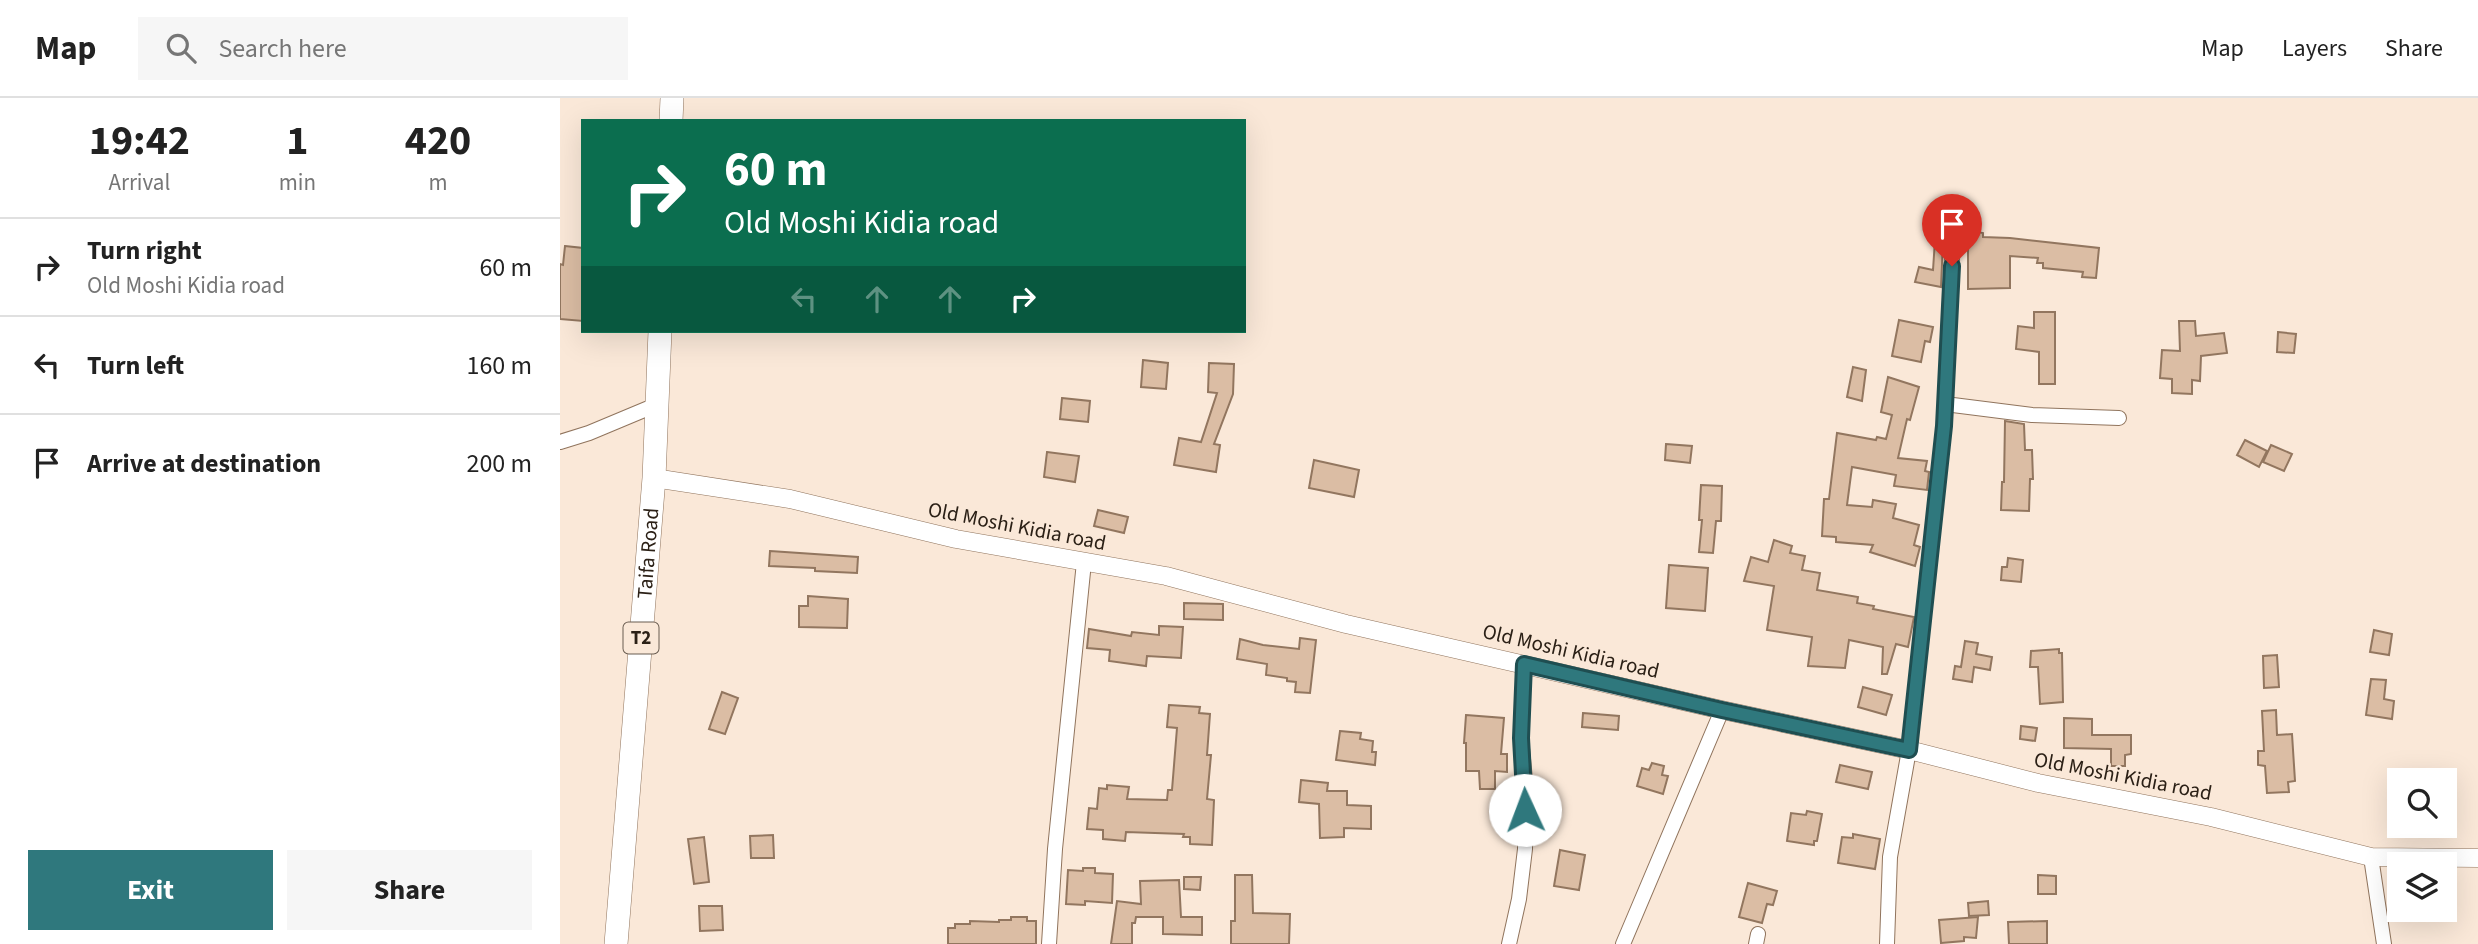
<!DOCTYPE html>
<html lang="en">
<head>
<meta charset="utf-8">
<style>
  body { margin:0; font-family:"Source Sans 3",sans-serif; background:#f6f6f6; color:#222; height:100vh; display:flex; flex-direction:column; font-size:26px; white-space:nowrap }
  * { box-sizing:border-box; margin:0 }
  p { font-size:23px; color:#767676 }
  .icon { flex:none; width:38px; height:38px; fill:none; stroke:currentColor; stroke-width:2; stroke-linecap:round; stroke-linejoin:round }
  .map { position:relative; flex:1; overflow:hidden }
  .sheet { display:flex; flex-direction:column; background:#fff; width:560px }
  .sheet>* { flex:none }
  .guide { position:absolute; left:21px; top:21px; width:665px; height:214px; border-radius:0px; box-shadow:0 7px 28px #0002; background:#0b6e4f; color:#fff; overflow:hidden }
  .buttons { position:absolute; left:1827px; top:670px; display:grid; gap:14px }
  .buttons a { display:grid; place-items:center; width:70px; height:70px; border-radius:0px; background:#fff; box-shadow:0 7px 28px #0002; font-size:35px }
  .pin { position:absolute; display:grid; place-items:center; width:60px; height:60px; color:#fff; margin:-72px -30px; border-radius:50% 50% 50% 0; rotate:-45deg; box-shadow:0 0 7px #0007 }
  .pin .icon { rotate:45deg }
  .me { position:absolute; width:77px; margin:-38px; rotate:358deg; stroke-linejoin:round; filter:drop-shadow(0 0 5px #0008) }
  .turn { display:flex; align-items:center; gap:24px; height:147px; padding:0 28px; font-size:32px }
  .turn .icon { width:91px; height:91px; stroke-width:2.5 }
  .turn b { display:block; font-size:49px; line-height:60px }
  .lanes { display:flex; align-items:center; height:66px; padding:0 28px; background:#0003; justify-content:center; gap:35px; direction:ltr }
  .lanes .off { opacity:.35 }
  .eta { display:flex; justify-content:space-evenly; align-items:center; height:119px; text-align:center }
  .eta b { font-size:42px; font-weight:700; line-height:49px }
  .button { display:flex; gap:14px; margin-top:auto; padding:14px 28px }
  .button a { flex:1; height:80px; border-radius:0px; background:#2f787d; color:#fff; font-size:28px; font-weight:700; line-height:80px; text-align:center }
  .button a+a { background:#f6f6f6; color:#222 }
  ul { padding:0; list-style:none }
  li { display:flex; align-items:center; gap:21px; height:98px; padding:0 28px; border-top:2px solid #e0e0e0 }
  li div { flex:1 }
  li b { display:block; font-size:26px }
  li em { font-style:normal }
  header { display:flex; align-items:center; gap:42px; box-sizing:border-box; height:98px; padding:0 35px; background:#fff; border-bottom:2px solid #e0e0e0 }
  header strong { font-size:33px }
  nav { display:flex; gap:38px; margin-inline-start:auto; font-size:24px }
  .search { width:490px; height:63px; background:#f6f6f6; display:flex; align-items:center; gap:18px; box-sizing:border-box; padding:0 24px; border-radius:0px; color:#767676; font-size:26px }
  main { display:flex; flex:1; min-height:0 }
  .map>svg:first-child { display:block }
  .building { fill:#dbbda4; stroke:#92765f; stroke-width:2 }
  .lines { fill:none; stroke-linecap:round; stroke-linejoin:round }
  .minor-casing { stroke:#90745d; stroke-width:16 }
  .tertiary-casing { stroke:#90745d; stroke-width:19 }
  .trunk-casing { stroke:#90745d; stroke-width:24 }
  .minor { stroke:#fff; stroke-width:14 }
  .tertiary { stroke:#fff; stroke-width:18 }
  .trunk { stroke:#fff; stroke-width:23 }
  .route-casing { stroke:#1f4e51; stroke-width:18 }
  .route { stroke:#2f787d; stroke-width:12 }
  .labels { text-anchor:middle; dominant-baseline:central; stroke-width:5; stroke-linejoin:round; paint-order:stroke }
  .shield { fill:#fae8d8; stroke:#695c50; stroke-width:2 }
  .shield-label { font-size:19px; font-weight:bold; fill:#2b2016 }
  .street-label { font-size:21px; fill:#2b2016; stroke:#fae8d8 }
</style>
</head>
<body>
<header>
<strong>Map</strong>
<div class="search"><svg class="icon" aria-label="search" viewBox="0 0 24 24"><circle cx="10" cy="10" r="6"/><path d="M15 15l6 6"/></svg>Search here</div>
<nav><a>Map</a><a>Layers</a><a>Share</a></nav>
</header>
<main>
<section class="sheet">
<div class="eta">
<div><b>19:42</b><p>Arrival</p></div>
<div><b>1</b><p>min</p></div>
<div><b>420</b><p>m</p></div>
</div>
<ul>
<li><svg class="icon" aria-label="right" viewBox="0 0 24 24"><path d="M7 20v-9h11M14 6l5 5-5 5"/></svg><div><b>Turn right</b><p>Old Moshi Kidia road</p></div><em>60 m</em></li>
<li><svg class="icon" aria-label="left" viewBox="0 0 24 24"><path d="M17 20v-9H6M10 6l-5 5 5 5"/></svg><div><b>Turn left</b></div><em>160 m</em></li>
<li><svg class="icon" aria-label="arrive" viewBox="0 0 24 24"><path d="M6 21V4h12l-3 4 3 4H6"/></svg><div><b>Arrive at destination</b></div><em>200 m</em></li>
</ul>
<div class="button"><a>Exit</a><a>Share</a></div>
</section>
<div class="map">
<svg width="1918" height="846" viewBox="0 0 1918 846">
  <rect width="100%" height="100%" fill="#fae8d8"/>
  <g class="building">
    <polygon points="1408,132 1423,135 1423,139 1450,140 1539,150 1536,180 1522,179 1523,174 1483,170 1483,165 1477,165 1478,160 1450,158 1450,190 1408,191"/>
    <polygon points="1375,142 1383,143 1381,189 1355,184 1359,169 1373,172"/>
    <polygon points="5,148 23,150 23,223 0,221 0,166 3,167"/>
    <polygon points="1474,214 1495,214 1495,286 1479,286 1479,254 1456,251 1458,228 1474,230"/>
    <polygon points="1339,222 1373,229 1370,244 1365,243 1361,264 1332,258"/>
    <polygon points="1619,223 1635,223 1636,238 1664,235 1667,255 1641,258 1640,283 1632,282 1632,296 1612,295 1612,281 1600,280 1602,252 1620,253"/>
    <polygon points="1718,234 1736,236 1734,255 1717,254"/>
    <polygon points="583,262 608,265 606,291 581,289"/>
    <polygon points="649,265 674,266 673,296 654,346 660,347 656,374 614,367 619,340 641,344 657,295 648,294"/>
    <polygon points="1293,269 1306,272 1302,303 1287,299"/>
    <polygon points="1328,279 1359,289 1350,322 1347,321 1338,360 1367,363 1365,373 1369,374 1367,392 1334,388 1336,377 1292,369 1287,407 1312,409 1313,402 1336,406 1333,420 1359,427 1354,447 1360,449 1355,468 1310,454 1313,447 1276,444 1276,439 1262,438 1264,401 1269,401 1277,335 1316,342 1317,339 1326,341 1332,317 1321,314"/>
    <polygon points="502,300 530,303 528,324 500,321"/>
    <polygon points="1445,323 1464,326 1465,352 1472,352 1473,381 1470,381 1469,413 1441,412 1442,384 1444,384"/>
    <polygon points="1685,342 1707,353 1699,369 1677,357"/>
    <polygon points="1106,346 1132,348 1130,365 1105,362"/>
    <polygon points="1711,347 1732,356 1724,373 1703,364"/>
    <polygon points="487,354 519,358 515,384 484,379"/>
    <polygon points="754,362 799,372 794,399 749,390"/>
    <polygon points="1141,387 1162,388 1161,423 1156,423 1153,455 1139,454 1142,422 1139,422"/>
    <polygon points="538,412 568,419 564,435 534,428"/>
    <polygon points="1214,442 1232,448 1230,455 1245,458 1242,472 1260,475 1257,492 1298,499 1297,505 1314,508 1313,511 1354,519 1348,549 1336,546 1327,576 1322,576 1323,549 1289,542 1285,570 1248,568 1252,539 1207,532 1214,488 1184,483 1191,459 1208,464"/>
    <polygon points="210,453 298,459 297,475 255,473 255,470 209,468"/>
    <polygon points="1448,460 1463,462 1461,484 1441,482 1442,469 1447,469"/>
    <polygon points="1109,467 1148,470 1145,513 1106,510"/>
    <polygon points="248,498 288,501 287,530 239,529 239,508 248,508"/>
    <polygon points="624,505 663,506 663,522 624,521"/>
    <polygon points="599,528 623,529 621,560 587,558 586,568 549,563 550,552 527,550 529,531 571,538 572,534 599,537"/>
    <polygon points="1814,532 1832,536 1829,557 1810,554"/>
    <polygon points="740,540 756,542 750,595 735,594 736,584 727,583 727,580 706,577 707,566 677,561 680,541 703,547 739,551"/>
    <polygon points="1405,543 1418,545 1416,556 1432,559 1430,572 1414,569 1412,584 1393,581 1395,568 1401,569"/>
    <polygon points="1499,551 1499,555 1502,555 1503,604 1480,606 1478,569 1470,569 1471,553"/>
    <polygon points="1717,557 1719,589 1704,590 1703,558"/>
    <polygon points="1811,581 1826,582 1824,601 1834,603 1832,621 1806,617"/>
    <polygon points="1303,589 1332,597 1326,617 1298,609"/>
    <polygon points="162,594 178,600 165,636 149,631"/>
    <polygon points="609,607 640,609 639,615 650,616 647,657 651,657 647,701 654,702 652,747 630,746 630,739 623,739 624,736 566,734 565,743 543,741 543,732 527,731 529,710 537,711 539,690 547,691 547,687 569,689 567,701 607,702 608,692 612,692 617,630 607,629"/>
    <polygon points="1716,612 1717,637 1732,636 1735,683 1728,684 1729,694 1707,695 1705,668 1698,667 1698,653 1704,653 1702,613"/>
    <polygon points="1023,615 1059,618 1058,632 1022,629"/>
    <polygon points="906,617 944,620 941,656 947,656 947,674 935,673 935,691 920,691 919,673 906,673 906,645 904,645"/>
    <polygon points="1504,620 1532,621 1532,637 1571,637 1571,656 1565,657 1565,668 1551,668 1551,651 1504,650"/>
    <polygon points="1461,628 1477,630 1475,643 1460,641"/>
    <polygon points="780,633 801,635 800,641 813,643 812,654 816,654 815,667 776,662"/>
    <polygon points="1092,665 1104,668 1102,677 1108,678 1103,696 1077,688 1082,670 1089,672"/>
    <polygon points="1280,667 1312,674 1308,691 1276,684"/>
    <polygon points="741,682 768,685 767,693 787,693 787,707 811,708 811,731 784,730 784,739 760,740 759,706 739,704"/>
    <polygon points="1247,713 1262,716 1257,743 1254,743 1254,747 1227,743 1231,715 1246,717"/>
    <polygon points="1293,736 1320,741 1315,771 1278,765 1282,739 1293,740"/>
    <polygon points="213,737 214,760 191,760 190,738"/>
    <polygon points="144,739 149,784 134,786 128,741"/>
    <polygon points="1000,752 1025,757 1019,792 994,788"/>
    <polygon points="523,770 535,770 535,775 553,776 552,805 525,803 525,807 506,806 508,772 523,773"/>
    <polygon points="675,777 692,777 693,815 730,816 729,846 671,846 671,823 675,823"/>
    <polygon points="1478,777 1496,778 1496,796 1478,796"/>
    <polygon points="624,779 641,779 640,792 624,791"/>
    <polygon points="619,782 621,819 642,819 642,837 603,836 603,819 576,819 575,825 572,825 572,846 551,846 557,803 581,806 580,783"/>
    <polygon points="1188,785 1217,793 1213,807 1207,806 1202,825 1179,819"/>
    <polygon points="1428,803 1429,817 1409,818 1408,805"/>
    <polygon points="139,808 162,808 163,832 140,833"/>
    <polygon points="451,819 467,819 467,823 476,823 476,846 388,846 388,830 395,830 395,826 410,826 410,823 439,824 439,822 451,822"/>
    <polygon points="1418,819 1416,840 1404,839 1404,843 1381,845 1379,822"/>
    <polygon points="1487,823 1487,846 1449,846 1448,824"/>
  </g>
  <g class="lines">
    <g class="minor-casing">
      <g id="minor">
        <polyline points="1385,306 1472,317 1559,320"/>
        <polyline points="0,344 29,335 96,307"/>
        <polyline points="1811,759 1824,846"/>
        <polyline points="489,846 495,751 524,464"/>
        <polyline points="949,846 959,801 965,751 966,692 961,640 964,566"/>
        <polyline points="1063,846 1162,612"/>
        <polyline points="1196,846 1198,836"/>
        <polyline points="1327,846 1330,759 1349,652 1384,328 1393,140"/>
      </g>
    </g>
    <g class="tertiary-casing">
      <polyline id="tertiary" points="94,380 230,401 396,441 606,478 786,526 1162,612 1349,652 1478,685 1651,719 1811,759 1918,760"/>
    </g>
    <g class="trunk-casing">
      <g id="trunk">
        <polyline points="111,23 112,0"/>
        <path id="s1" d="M 56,846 L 94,380 L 100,233"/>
      </g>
    </g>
    <use href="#minor" class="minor"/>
    <use href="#tertiary" class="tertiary"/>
    <use href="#trunk" class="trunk"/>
  </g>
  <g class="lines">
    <g class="route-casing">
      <polyline id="route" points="965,712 961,640 964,566 1162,612 1349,652 1384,328 1392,168"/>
    </g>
    <use href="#route" class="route"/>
  </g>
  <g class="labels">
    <rect class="shield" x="63.5" y="524.5" width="35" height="31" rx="5"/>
    <g class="shield-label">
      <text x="81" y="540">T2</text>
    </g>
    <g class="street-label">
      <text transform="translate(457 428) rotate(11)">Old Moshi Kidia road</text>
      <text stroke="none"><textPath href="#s1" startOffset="392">Taifa Road</textPath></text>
      <text transform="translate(1011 553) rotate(13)">Old Moshi Kidia road</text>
      <text transform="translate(1563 678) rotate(11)">Old Moshi Kidia road</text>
    </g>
  </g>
</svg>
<div class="buttons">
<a><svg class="icon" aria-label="search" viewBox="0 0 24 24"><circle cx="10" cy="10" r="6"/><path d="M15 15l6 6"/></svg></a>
<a><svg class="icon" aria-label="layers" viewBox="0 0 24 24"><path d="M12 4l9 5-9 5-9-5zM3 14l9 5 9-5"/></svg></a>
</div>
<div class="pin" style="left:1392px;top:168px;background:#d93025"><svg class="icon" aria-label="arrive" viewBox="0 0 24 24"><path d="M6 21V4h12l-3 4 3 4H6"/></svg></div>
<svg class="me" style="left:965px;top:712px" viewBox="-20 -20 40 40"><circle r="19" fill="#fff"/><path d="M0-13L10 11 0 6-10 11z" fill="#2f787d"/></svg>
<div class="guide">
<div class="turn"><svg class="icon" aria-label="right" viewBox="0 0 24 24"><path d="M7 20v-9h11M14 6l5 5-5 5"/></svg><div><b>60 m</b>Old Moshi Kidia road</div></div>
<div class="lanes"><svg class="icon off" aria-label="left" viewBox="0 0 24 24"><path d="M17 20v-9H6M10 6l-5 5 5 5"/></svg><svg class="icon off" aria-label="ahead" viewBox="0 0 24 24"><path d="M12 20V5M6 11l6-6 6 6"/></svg><svg class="icon off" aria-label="ahead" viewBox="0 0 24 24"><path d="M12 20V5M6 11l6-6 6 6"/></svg><svg class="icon" aria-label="right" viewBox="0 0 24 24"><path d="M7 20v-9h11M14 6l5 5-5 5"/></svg></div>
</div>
</div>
</main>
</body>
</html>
